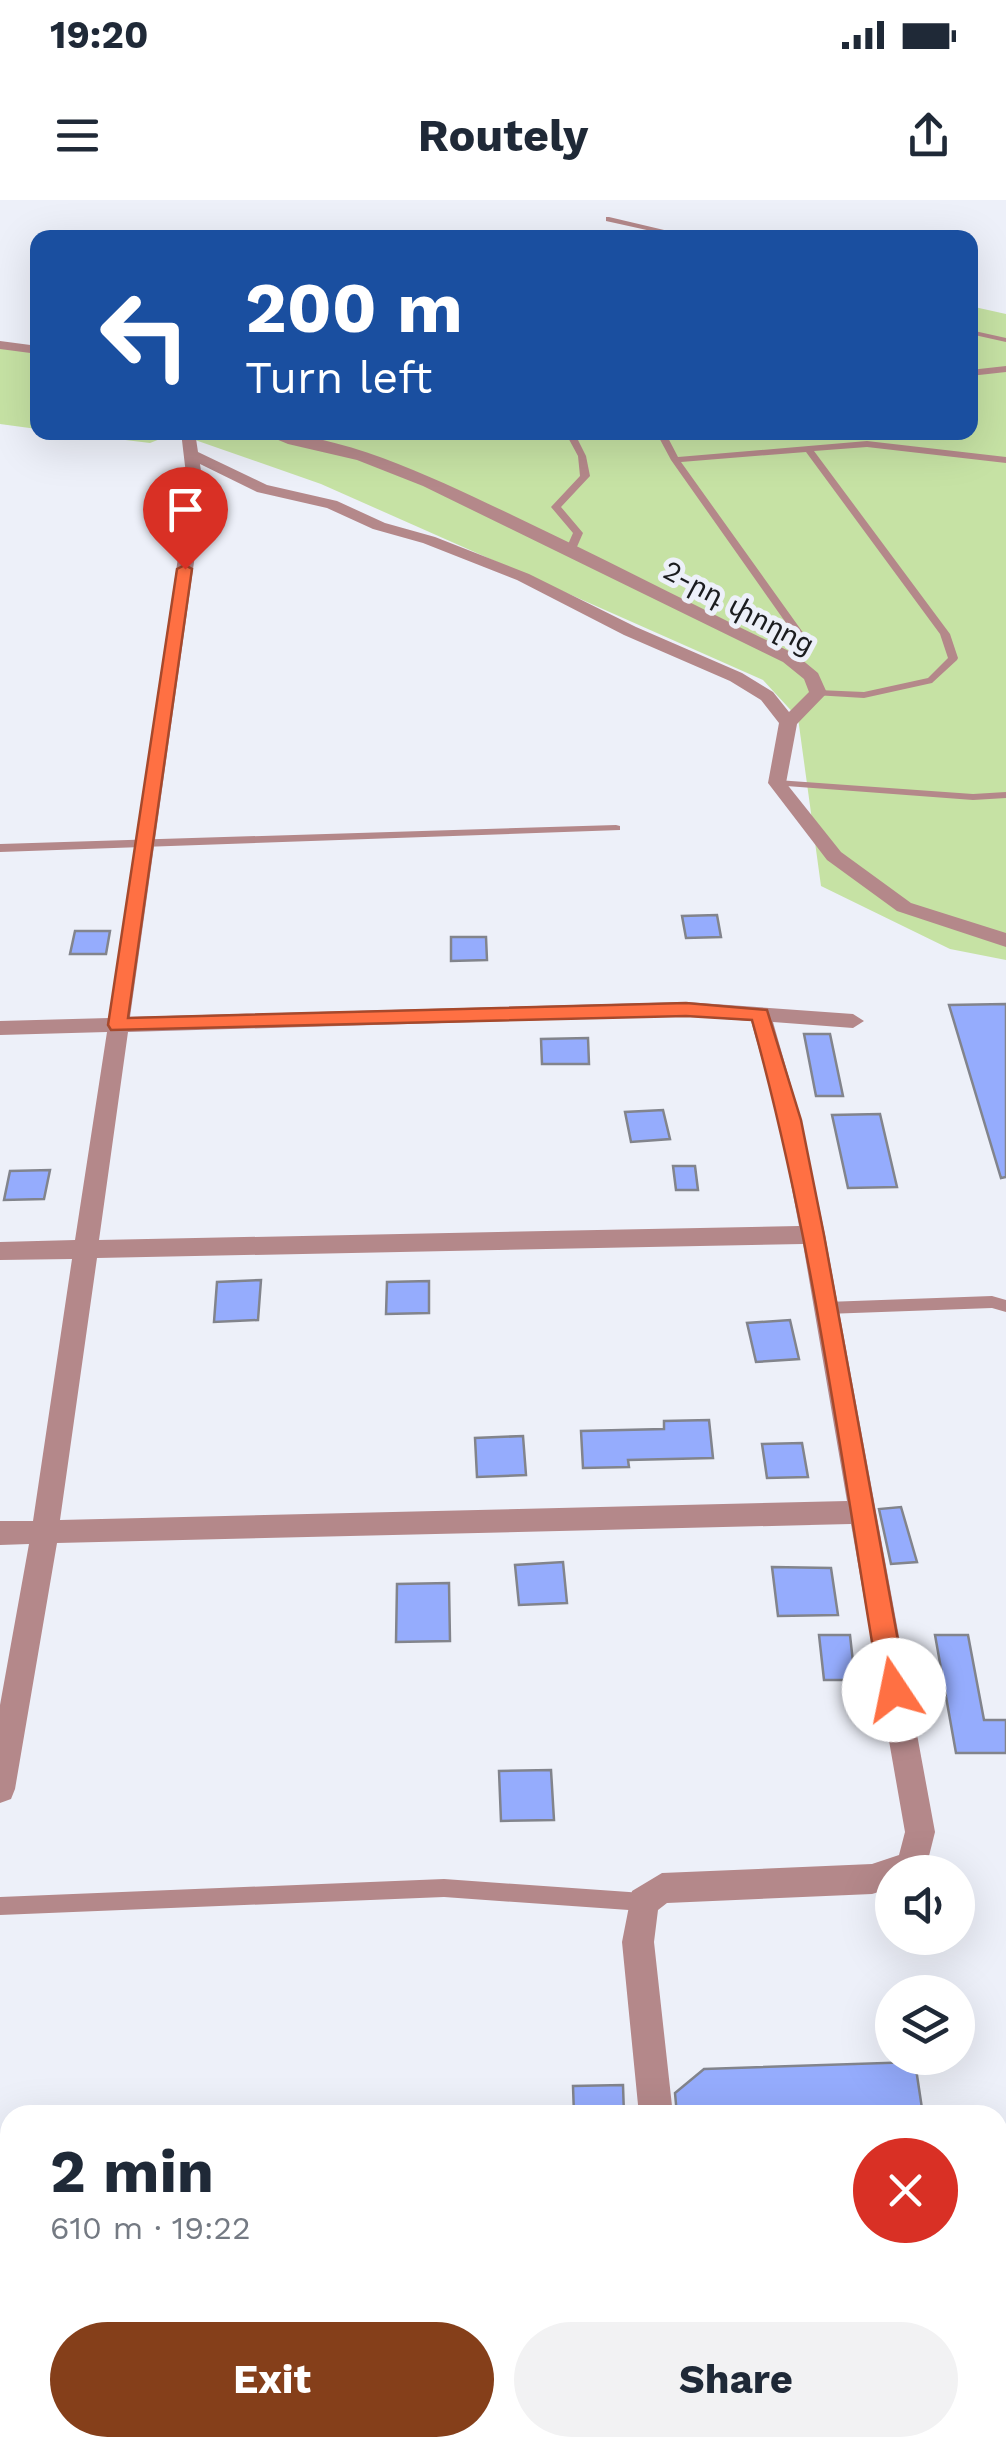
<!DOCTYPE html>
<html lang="en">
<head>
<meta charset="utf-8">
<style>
  body { margin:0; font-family:"Work Sans","Noto Sans Armenian",sans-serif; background:#f2f2f3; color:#1f2937; height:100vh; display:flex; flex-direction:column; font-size:38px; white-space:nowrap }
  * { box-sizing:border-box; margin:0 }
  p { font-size:32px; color:#747a83 }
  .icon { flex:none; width:55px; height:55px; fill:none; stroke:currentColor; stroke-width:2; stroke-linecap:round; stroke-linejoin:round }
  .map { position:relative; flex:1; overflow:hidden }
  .sheet { position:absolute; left:0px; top:1905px; width:1008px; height:352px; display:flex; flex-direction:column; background:#fff; border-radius:30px 30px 0 0; box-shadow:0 10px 40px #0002 }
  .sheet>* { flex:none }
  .guide { position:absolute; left:30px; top:30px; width:948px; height:210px; border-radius:20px; box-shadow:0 10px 40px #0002; background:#1a4fa0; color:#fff; overflow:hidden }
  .buttons { position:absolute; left:875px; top:1655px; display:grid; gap:20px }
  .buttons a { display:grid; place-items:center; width:100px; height:100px; border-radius:50%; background:#fff; box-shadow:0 10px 40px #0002; font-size:50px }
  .pin { position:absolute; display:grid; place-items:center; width:85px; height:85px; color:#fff; margin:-102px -42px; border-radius:50% 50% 50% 0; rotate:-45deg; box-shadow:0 0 10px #0007 }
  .pin .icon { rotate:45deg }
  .me { position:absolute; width:110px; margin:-55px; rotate:349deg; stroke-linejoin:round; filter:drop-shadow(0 0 8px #0008) }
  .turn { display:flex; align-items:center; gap:35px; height:210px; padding:0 50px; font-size:45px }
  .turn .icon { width:130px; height:130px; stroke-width:2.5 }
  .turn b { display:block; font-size:70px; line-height:85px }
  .round { display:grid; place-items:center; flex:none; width:105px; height:105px; border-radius:52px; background:#f2f2f3 }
  .summary { display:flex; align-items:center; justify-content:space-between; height:170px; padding:0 50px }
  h1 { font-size:60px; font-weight:700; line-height:75px }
  .cta { display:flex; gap:20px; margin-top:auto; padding:20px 50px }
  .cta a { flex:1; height:115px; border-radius:60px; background:#853f1a; color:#fff; font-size:40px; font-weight:700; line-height:115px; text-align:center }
  .cta a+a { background:#f2f2f3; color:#1f2937 }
  .status { display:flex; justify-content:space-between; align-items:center; height:70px; padding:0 50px; background:#fff; direction:ltr }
  .status svg { height:28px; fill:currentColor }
  header { display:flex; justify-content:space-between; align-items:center; height:130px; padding:0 50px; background:#fff; font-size:45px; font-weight:700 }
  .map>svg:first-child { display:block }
  .green { fill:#c6e2a4 }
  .building { fill:#95acfd; stroke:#82848c; stroke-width:2.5 }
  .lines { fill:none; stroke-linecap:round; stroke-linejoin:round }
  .service { fill:#b4888a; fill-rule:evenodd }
  .minor { fill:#b4888a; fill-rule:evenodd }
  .route { fill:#ff7043; stroke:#a6492c; stroke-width:2.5 }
  .labels { text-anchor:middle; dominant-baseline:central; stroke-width:10; stroke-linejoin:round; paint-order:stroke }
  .far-street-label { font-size:28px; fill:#1b1c1f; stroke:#edf0f9 }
</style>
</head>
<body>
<div class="status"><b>19:20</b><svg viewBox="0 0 49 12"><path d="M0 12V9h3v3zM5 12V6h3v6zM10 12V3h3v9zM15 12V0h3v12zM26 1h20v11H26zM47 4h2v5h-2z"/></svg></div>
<header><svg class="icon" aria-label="menu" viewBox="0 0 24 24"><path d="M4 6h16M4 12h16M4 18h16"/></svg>Routely<svg class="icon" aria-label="share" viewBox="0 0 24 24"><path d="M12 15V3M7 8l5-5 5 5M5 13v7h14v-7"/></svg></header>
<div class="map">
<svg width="1006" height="2256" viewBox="0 0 1006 2256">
  <rect width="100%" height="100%" fill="#edf0f9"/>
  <g class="green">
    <polygon points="970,106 1006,114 1006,760 950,749 821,686 798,518 763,480 321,284 175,233 150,243 68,233 970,232"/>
    <polygon points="0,148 37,149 37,229 0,224"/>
  </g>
  <g class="building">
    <polygon points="717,715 721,737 686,738 682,716"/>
    <polygon points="75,731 110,731 106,754 70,754"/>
    <polygon points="451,737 486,737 487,760 451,761"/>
    <polygon points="1006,804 1006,977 1001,978 949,805"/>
    <polygon points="804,834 830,834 843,896 816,896"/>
    <polygon points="588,838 589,864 542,864 541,839"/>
    <polygon points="663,910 670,939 631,942 625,912"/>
    <polygon points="880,914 897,987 848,988 832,915"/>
    <polygon points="673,966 695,966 698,990 676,990"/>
    <polygon points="50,970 44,999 4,1000 10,971"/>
    <polygon points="261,1080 258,1120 214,1122 217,1082"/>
    <polygon points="429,1081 429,1113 386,1114 387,1082"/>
    <polygon points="790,1120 799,1159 756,1162 747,1123"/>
    <polygon points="709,1220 713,1258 628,1260 629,1267 583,1268 581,1231 664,1229 664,1221"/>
    <polygon points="523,1236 526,1275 477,1277 475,1238"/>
    <polygon points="802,1243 808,1277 767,1278 762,1244"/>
    <polygon points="901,1307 917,1362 891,1364 879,1309"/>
    <polygon points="563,1362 567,1403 519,1405 515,1365"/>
    <polygon points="772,1367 831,1368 838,1415 778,1416"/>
    <polygon points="449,1383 450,1441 396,1442 397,1384"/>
    <polygon points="819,1435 850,1435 855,1480 824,1480"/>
    <polygon points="935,1435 968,1435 984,1520 1006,1520 1006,1553 956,1553"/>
    <polygon points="551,1570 554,1620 501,1621 499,1571"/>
    <polygon points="915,1862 923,1915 677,1915 675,1893 704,1869"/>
    <polygon points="623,1885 624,1915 574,1915 573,1886"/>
  </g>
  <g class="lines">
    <g class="service">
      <polygon points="606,17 609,17 698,38 683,38 606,21"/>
      <polygon points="970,130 1006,138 1006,142 970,134"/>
      <polygon points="1006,166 1006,172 970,176 970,170"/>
      <polygon points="565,232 574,232 586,256 590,276 561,307 583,333 576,349 571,352 566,349 573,333 551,307 580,276 578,256"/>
      <polygon points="656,232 665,232 678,257 867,241 1006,257 1006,263 867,247 814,251 950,434 958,458 957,460 932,483 864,498 814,495 813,493 818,490 864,492 928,478 948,458 940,434 806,252 681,262 814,448 793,460 785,460 785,456 803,447 671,260"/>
      <polygon points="777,580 973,594 1006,592 1006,598 973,600 773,585 773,581"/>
      <polygon points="616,625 620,626 620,630 0,652 0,644"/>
      <polygon points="992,1096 1006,1100 1006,1112 992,1108 826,1114 821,1112 819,1108 821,1104 826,1102"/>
      <polygon points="444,1679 643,1693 650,1695 652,1702 650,1709 643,1711 444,1697 0,1715 0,1697"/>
    </g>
    <g class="minor">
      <polygon points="0,141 38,146 38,154 0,149"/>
      <path d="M 181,232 L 195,232 L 198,252 L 267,285 L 337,301 L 385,323 L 435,337 L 529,374 L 636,427 L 742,473 L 773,492 L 789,512 L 809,492 L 804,479 L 783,462 L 423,286 L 357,260 L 288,244 L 259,232 C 342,232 438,280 512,315 C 607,360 701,409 795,454 L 818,473 L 827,493 L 797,524 L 786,583 L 841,652 L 911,703 L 1006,733 L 1006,747 L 897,711 L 827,660 L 768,583 L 779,523 L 761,500 L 730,481 L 624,435 L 517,380 L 423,343 L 373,329 L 327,308 L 257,292 L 200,264 L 204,291 L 130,817 L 686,802 L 853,814 L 864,821 L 853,828 L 773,822 L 801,920 L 825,1035 L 935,1632 L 925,1672 L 892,1672 L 892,1688 L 872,1694 L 667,1703 L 658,1710 L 654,1742 L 673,1915 L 639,1915 L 622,1742 L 632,1691 L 662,1673 L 872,1664 L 899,1655 L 905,1632 L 851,1324 L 57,1343 L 15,1589 L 11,1599 L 0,1603 L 0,1505 L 29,1344 L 0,1345 L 0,1321 L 33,1321 L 72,1059 L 0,1060 L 0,1042 L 75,1040 L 107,832 L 0,835 L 0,821 L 109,818 L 188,291 ZM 686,816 L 751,821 L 779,920 L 799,1026 L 99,1040 L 128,832 ZM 803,1044 L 847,1301 L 60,1320 L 97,1058 Z"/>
      <polygon points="673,2248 711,2248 712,2256 674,2256"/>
    </g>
  </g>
  <path class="route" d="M 185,365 L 192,369 L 128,818 L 686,803 L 767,810 L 801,920 L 824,1035 L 907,1490 L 903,1499 L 894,1502 L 884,1499 L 880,1490 C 842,1266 813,1039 752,820 L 686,816 L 111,830 L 108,825 L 177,369 Z"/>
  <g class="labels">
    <g class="far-street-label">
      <text transform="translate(739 407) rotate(28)">2-րդ փողոց</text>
    </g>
  </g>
</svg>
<div class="buttons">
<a><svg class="icon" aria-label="sound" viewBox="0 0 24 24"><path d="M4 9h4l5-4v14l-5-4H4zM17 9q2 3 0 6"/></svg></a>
<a><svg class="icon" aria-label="layers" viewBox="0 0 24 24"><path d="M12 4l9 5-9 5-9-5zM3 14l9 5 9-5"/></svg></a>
</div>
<div class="pin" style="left:185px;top:369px;background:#d93025"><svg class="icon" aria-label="arrive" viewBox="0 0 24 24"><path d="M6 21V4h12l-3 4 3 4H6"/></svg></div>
<svg class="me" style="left:894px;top:1490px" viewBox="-20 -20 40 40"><circle r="19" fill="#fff"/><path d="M0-13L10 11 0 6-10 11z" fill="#ff7043"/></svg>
<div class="guide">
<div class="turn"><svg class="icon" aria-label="left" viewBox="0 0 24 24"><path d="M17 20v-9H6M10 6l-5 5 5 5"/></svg><div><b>200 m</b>Turn left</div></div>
</div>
<section class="sheet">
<div class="summary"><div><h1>2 min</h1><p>610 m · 19:22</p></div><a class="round" style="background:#d93025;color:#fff"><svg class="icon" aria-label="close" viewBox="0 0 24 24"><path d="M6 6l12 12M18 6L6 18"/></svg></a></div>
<div class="cta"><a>Exit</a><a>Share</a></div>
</section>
</div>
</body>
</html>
